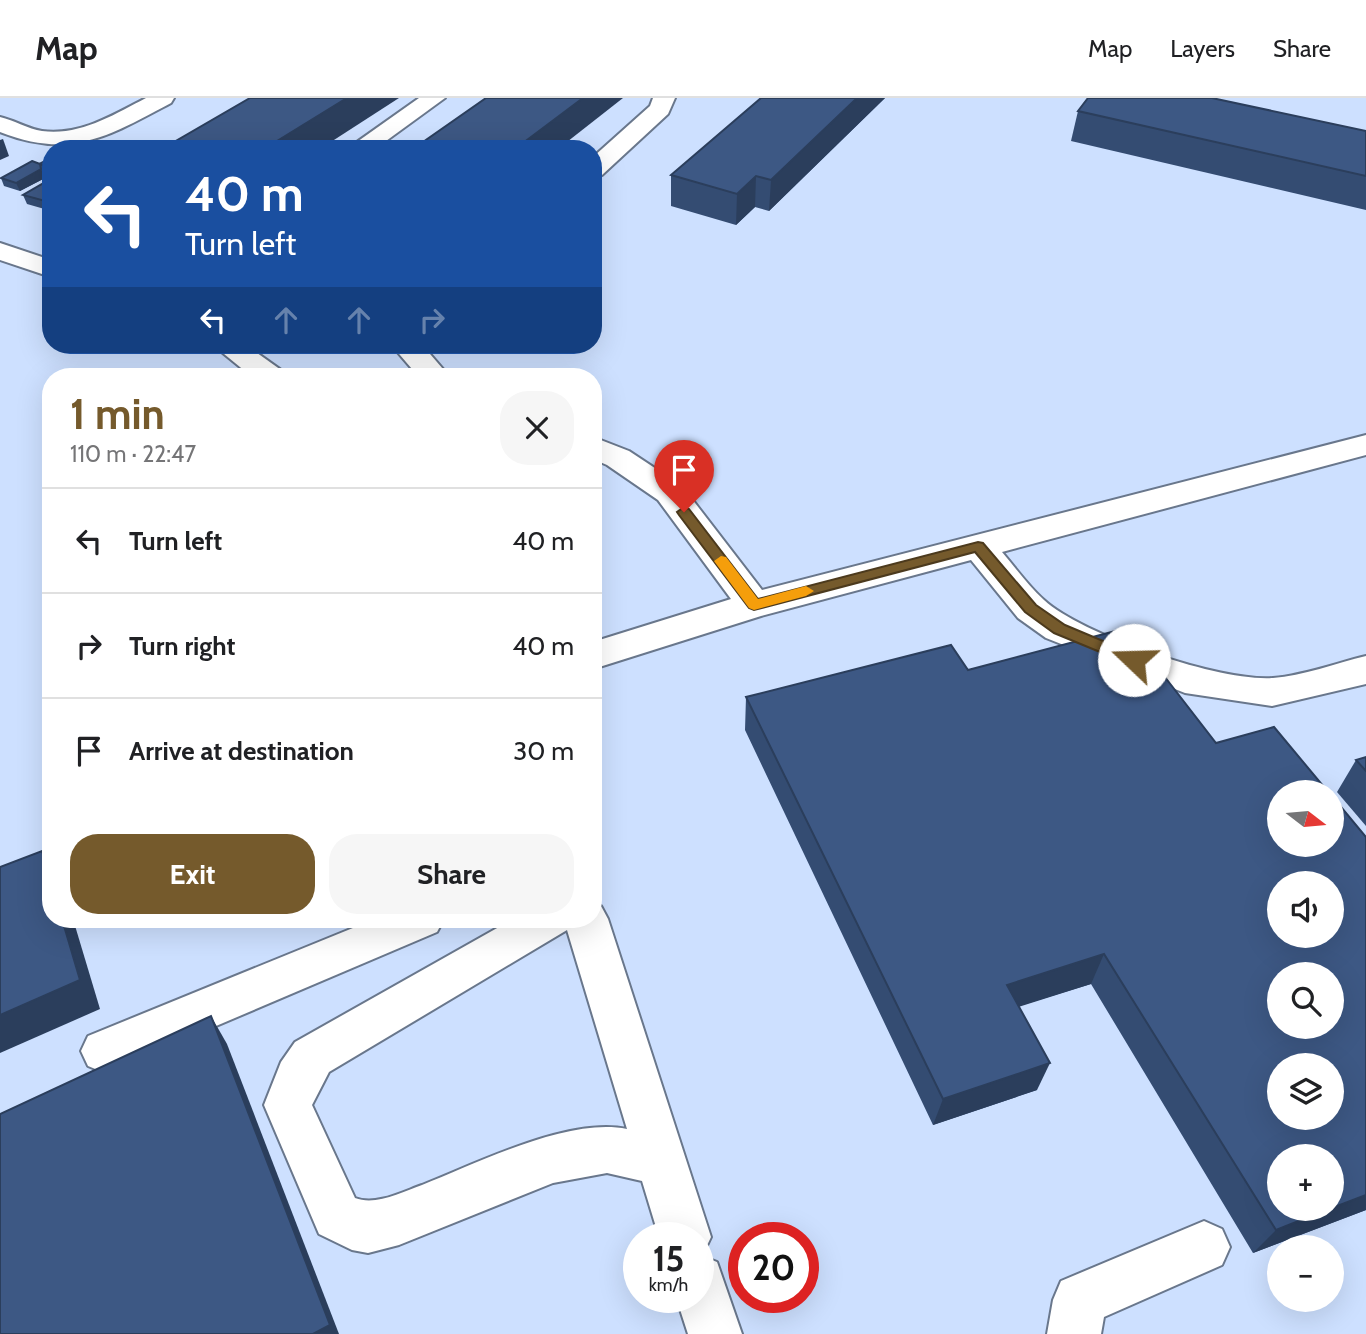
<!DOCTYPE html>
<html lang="en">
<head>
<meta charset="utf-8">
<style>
  body { margin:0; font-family:Cabin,sans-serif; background:#f6f6f6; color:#202124; height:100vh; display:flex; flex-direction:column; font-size:26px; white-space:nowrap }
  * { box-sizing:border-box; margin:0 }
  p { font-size:23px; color:#757577 }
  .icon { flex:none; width:38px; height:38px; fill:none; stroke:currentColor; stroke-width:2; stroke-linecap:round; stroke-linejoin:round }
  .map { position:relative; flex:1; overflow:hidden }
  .side { position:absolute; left:42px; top:270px; width:560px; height:560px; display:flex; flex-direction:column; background:#fff; border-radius:28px; box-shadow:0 7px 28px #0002 }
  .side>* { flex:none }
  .hud { position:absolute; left:42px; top:42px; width:560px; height:214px; border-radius:28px; box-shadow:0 7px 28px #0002; background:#1a4fa0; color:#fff; overflow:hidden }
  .needle { width:46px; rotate:106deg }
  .fabs { position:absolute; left:1267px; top:682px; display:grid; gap:14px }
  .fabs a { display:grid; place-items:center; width:77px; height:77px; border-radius:50%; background:#fff; box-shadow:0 7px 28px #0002; font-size:35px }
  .speed { position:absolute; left:623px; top:1124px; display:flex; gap:14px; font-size:35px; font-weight:700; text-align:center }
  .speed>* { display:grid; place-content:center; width:91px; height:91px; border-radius:50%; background:#fff; box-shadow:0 7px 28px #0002; line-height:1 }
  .speed small { font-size:18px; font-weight:400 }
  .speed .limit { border:10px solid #d22; background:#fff; color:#111 }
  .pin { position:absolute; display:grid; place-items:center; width:60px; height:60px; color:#fff; margin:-72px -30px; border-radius:50% 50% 50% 0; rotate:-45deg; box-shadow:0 0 7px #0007 }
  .pin .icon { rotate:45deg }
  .me { position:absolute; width:77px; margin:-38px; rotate:291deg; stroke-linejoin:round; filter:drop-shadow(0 0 5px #0008) }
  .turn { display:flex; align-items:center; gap:24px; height:147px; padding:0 28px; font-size:32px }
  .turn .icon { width:91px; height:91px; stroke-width:2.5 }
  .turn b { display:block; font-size:49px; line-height:60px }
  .lanes { display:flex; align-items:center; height:66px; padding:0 28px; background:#0003; justify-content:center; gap:35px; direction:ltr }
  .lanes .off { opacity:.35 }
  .round { display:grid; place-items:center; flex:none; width:74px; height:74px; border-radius:28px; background:#f6f6f6 }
  .headline { display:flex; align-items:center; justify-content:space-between; height:119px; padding:0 28px }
  h1 { font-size:42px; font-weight:700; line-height:52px; color:#755a2c }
  .button { display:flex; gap:14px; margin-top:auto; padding:14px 28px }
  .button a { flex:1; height:80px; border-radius:28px; background:#755a2c; color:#fff; font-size:28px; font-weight:700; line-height:80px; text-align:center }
  .button a+a { background:#f6f6f6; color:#202124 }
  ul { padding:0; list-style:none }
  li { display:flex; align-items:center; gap:21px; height:105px; padding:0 28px; border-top:2px solid #e0e0e0 }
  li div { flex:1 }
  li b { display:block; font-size:26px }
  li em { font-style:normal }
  header { display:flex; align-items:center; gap:42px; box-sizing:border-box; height:98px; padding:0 35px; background:#fff; border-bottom:2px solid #e0e0e0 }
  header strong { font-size:33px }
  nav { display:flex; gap:38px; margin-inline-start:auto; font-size:24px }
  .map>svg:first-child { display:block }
  .built { fill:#cde0ff; fill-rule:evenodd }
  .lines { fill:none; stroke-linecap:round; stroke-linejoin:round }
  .minor-casing { stroke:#69778c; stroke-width:4 }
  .minor { fill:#fff; fill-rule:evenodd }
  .wall { fill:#344c72 }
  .shaded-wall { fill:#2b3e5c }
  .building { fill:#3d5884; stroke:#2b3e5c; stroke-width:2; fill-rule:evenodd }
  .route { fill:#755a2c; stroke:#4c3a1d; stroke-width:2 }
  .slow { fill:#f59e0b }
</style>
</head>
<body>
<header>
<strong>Map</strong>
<nav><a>Map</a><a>Layers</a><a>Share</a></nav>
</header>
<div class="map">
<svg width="1366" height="1236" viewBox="0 0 1366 1236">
  <rect width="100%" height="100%" fill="#e3ecfb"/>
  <path class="built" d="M 0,0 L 1366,0 L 1366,1236 L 0,1236 ZM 51,51 L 593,51 L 593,247 L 51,247 ZM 51,278 L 593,278 L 593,821 L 51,821 ZM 1279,695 L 1332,695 L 1332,747 L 1279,747 ZM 1279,786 L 1332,786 L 1332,838 L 1279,838 ZM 1279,877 L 1332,877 L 1332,929 L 1279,929 ZM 1279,968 L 1332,968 L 1332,1020 L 1279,1020 ZM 1279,1059 L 1332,1059 L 1332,1111 L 1279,1111 ZM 639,1139 L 698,1139 L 698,1199 L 639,1199 ZM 744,1139 L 803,1139 L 803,1199 L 744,1199 ZM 1279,1150 L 1332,1150 L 1332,1202 L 1279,1202 Z"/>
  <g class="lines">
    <g class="minor-casing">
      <g id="minor">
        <path d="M 146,0 L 174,0 L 171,5 C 109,38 71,62 0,34 L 0,19 C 14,22 28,31 42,33 C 80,38 113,17 146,0 Z"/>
        <polygon points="419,0 445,0 375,51 347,51"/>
        <polygon points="653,0 675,0 668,16 602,77 593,79 593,59 650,8"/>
        <polygon points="0,145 51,162 51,179 0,162"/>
        <polygon points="213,247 246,247 281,272 285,278 251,278"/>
        <polygon points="397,247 425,247 424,249 449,278 418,278 394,250"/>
        <path d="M 1366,337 L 1366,357 L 1002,454 C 1015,469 1028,488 1044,502 C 1082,537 1221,584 1273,580 C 1302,578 1337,565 1366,558 L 1366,586 L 1272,608 L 1185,595 L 1046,540 L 1018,520 L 971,462 L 761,518 L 593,571 L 593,544 L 731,501 L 658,402 L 607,367 L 593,361 L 593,339 L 629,353 L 682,388 L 762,492 Z"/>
        <path d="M 593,805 L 601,808 L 608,821 L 711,1139 L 702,1158 L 717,1164 L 742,1236 L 688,1236 L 676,1199 L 698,1199 L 698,1139 L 659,1139 L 642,1083 L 607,1075 L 553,1085 L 399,1147 L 368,1155 L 352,1152 L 319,1136 L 264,1007 L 281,964 L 295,944 L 513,821 L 593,821 ZM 567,832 L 627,1031 C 568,1019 478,1065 422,1087 C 402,1094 376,1108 355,1100 L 312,1007 L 329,974 Z"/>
        <polygon points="375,821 444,821 437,834 122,968 105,975 88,968 81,953 88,938"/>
        <polygon points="1204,1123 1222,1131 1230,1149 1222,1167 1104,1219 1101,1236 1047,1236 1053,1202 1061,1183"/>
      </g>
    </g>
    <use href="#minor" class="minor"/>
  </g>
  <g class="wall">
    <polygon points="761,0 885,0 769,113 755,109 736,127 671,108 671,77"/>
    <polygon points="1078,13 1366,33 1366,112 1071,43"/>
    <polygon points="51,60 51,110 48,112 27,106 23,97 47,83 45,80 20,93 4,88 1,80 40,66"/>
    <polygon points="968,572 1366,1112 1253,1155 1091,886 1019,908 1037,992 933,1027 745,632 746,599"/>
    <polygon points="1366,659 1366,728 1337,694 1356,662"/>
  </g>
  <g class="shaded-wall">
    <polygon points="347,0 399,0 320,51 264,51"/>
    <polygon points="583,0 623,0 558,51 515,51"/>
    <polygon points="857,0 885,0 769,113 771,82"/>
    <polygon points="3,41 9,58 0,62 0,42"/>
    <polygon points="41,71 45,80 20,93 16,85"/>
    <polygon points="756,78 755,109 736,127 737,96"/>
    <polygon points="51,100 51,110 48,112 45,103"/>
    <polygon points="42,753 51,766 51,781"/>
    <polygon points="62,821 73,821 100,911 0,955 0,917"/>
    <polygon points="1104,856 1091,886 996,916 1007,887"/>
    <polygon points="211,918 227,946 339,1236 313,1236"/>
    <polygon points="1050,965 1037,992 933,1027 943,1001"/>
    <polygon points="1366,1097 1366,1112 1253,1155 1276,1132 1332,1111 1332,1110"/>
  </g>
  <g class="building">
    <polygon points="250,0 347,0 264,51 162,51"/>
    <polygon points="486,0 583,0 515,51 413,51"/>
    <polygon points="761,0 857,0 771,82 756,78 737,96 671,77"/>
    <polygon points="1088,0 1212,0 1366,33 1366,78 1078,13"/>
    <polygon points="51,60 51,70 39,66"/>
    <polygon points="32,63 40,66 41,71 16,85 1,80"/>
    <polygon points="49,82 51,83 51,100 45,103 23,97"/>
    <path d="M 1127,530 L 1216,645 L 1274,629 L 1329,695 L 1279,695 L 1279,747 L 1332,747 L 1332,698 L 1366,739 L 1366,1097 L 1332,1110 L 1332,1059 L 1279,1059 L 1279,1111 L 1329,1111 L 1276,1132 L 1104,856 L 1007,887 L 1050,965 L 943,1001 L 746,599 L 951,547 L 968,572 ZM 1279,786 L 1332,786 L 1332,838 L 1279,838 ZM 1279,877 L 1332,877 L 1332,929 L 1279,929 ZM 1279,968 L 1332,968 L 1332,1020 L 1279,1020 Z"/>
    <polygon points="1366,659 1366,673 1356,662"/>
    <polygon points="42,753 51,781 51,821 62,821 80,882 0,917 0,769"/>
    <polygon points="211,918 330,1227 313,1236 0,1236 0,1016"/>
  </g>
  <polygon class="route" points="684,409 689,411 758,501 978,444 983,445 1036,507 1065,527 1139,558 1142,562 1139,566 1129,566 1054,535 1025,514 975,454 754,512 749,510 679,417 677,414"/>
  <polygon class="slow" points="721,458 726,459 758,501 806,488 814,493 806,498 754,512 749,510 714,463"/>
</svg>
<div class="fabs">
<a><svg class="needle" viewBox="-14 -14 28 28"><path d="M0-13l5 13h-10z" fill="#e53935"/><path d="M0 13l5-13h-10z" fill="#757577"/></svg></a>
<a><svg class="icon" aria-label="sound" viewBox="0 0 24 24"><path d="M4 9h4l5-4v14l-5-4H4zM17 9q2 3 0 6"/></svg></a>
<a><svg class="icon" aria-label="search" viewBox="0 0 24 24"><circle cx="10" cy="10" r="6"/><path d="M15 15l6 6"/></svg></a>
<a><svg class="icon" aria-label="layers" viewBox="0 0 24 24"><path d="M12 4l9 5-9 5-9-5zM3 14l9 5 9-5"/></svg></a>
<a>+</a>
<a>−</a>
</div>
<div class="speed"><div>15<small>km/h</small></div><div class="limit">20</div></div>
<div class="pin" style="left:684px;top:414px;background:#d93025"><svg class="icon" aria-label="arrive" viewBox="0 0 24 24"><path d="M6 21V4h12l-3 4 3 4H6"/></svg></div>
<svg class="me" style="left:1134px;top:562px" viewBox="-20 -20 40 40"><circle r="19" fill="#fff"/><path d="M0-13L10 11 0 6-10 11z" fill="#755a2c"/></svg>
<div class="hud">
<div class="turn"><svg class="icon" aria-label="left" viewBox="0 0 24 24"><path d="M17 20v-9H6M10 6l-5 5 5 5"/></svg><div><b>40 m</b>Turn left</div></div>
<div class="lanes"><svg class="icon" aria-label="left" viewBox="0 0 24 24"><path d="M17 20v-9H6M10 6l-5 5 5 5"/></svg><svg class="icon off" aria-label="ahead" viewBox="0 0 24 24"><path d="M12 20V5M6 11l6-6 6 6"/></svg><svg class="icon off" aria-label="ahead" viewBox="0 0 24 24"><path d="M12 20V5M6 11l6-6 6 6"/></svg><svg class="icon off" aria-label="right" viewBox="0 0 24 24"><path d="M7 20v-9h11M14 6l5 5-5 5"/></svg></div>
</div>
<section class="side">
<div class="headline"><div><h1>1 min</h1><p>110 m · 22:47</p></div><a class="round"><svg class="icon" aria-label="close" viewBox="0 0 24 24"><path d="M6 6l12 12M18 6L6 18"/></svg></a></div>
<ul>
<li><svg class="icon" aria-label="left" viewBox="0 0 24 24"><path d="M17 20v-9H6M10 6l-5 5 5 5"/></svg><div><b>Turn left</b></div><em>40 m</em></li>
<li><svg class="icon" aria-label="right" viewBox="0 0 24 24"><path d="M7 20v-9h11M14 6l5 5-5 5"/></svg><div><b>Turn right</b></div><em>40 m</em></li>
<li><svg class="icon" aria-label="arrive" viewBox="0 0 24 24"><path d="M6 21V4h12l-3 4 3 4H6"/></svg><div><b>Arrive at destination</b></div><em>30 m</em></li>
</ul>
<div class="button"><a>Exit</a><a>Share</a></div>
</section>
</div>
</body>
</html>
